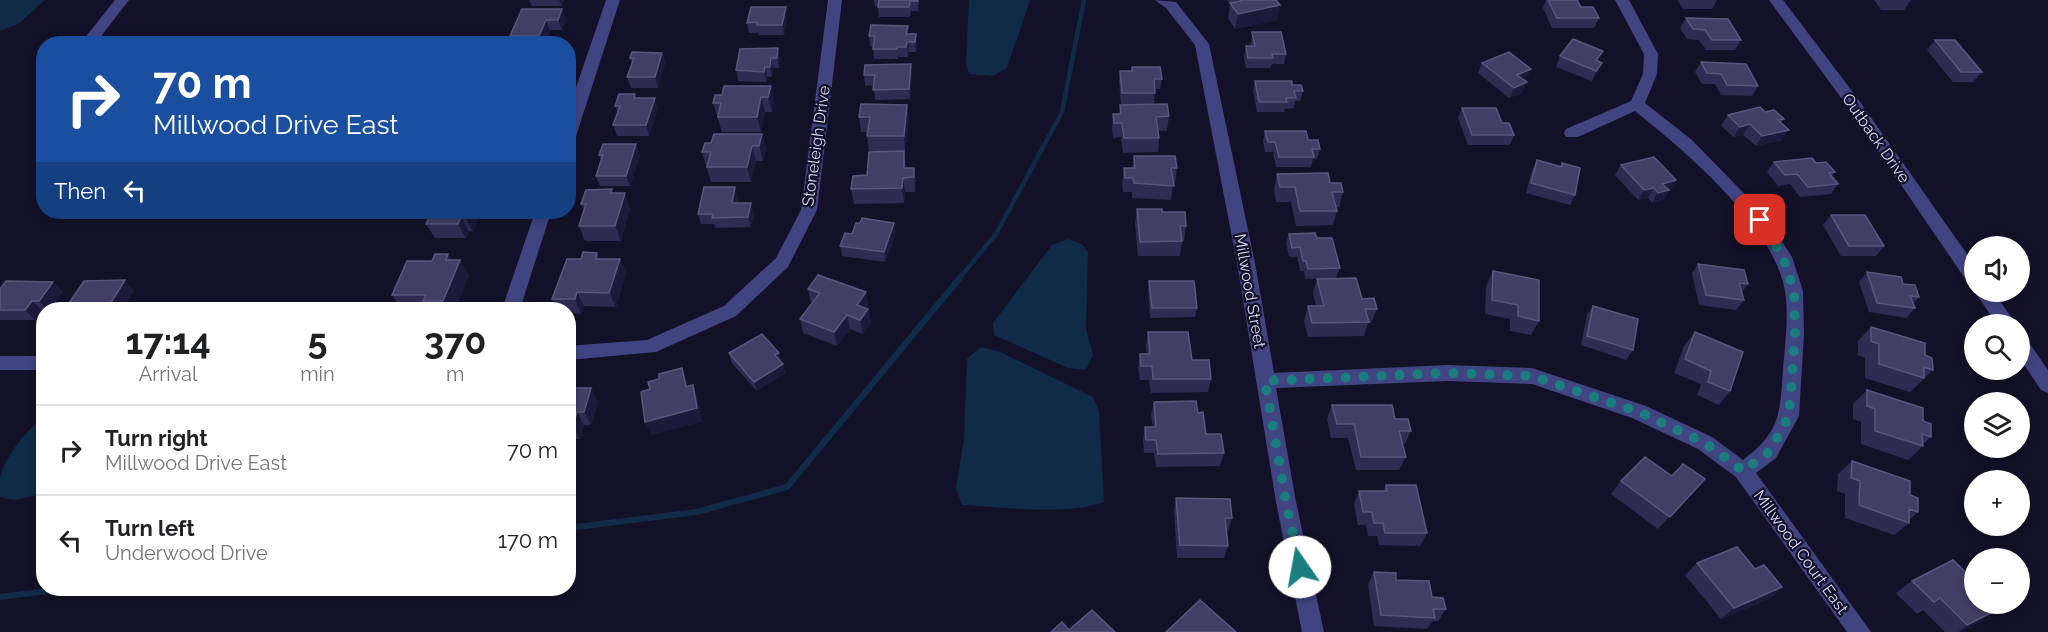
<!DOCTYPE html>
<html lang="en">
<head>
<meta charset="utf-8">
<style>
  body { margin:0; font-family:Raleway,sans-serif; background:#f6f6f6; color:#202124; height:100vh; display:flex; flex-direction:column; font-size:22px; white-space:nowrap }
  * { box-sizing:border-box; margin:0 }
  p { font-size:20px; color:#757577 }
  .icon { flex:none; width:33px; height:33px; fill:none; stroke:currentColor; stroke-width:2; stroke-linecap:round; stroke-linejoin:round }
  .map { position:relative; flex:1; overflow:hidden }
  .sheet { position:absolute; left:36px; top:302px; width:540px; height:294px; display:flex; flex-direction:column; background:#fff; border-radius:24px; box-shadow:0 3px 9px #0003 }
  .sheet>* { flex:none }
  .banner { position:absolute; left:36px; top:36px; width:540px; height:183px; border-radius:24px; box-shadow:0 3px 9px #0003; background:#1a4fa0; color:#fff; overflow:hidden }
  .buttons { position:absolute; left:1964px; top:236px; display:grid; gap:12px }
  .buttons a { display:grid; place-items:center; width:66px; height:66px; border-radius:50%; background:#fff; box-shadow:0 3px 9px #0003; font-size:30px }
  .pin { position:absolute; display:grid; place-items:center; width:51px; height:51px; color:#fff; margin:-26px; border-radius:12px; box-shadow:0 3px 9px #0006 }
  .me { position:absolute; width:66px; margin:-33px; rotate:348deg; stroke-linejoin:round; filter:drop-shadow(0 0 4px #0008) }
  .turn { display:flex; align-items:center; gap:21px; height:126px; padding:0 18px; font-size:27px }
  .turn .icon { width:78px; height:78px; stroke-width:2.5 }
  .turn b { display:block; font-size:42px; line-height:51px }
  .then { display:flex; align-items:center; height:57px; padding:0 18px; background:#0003; gap:12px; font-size:22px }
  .eta { display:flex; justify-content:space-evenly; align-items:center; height:102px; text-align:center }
  .eta b { font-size:36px; font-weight:700; line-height:42px }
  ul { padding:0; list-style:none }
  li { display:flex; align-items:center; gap:18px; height:90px; padding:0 18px; border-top:2px solid #e0e0e0 }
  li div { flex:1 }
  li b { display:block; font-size:22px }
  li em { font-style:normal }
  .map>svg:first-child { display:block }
  .water { fill:#102b47 }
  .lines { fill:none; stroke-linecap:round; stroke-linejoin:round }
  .stream-far1 { stroke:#102b47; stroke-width:4.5 }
  .stream { stroke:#102b47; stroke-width:6 }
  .minor { fill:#404582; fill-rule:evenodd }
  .wall { fill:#2f2c53 }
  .shaded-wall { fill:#1c193a }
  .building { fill:#413f65; stroke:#59577d; stroke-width:1.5 }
  .route { stroke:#1a7e7e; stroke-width:10; stroke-dasharray:0 18 }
  .labels { text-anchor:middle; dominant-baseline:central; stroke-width:4.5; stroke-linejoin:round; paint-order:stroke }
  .street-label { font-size:16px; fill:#dadafc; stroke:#131127 }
</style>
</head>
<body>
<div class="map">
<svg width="2048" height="632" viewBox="0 0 2048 632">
  <rect width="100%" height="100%" fill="#131127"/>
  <g class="water">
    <polygon points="0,0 45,0 18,24 0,31"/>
    <polygon points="969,0 1030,0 1007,68 993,76 969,74 966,61"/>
    <polygon points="1069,239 1083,245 1088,253 1086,329 1093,355 1086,370 1068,368 994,335 993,323 1052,245"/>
    <path d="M 981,347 L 998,351 L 1093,397 L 1099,412 L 1104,502 C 1067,516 1003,507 962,505 L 956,488 L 964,438 L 967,359 Z"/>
    <path d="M 43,418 L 43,494 L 14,500 L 0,497 C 0,491 0,483 0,477 C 4,458 28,428 43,418 Z"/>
  </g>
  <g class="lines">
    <polyline class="stream-far1" points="957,281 996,234 1062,112 1084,0"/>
    <g class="stream">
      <polyline points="568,528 697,512 787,487 959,279"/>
      <polyline points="0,597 72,588"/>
    </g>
    <g class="minor">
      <polygon points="115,0 129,0 95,44 80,44"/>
      <polygon points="606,0 620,0 576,136 568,141 568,111"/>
      <polygon points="828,0 842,0 817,210 788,267 736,316 656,352 568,360 568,346 647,340 724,306 776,258 801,210"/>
      <path d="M 1155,0 L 1176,2 L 1209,44 L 1255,263 L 1274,373 L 1448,365 L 1532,368 L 1646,406 L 1712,437 L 1743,460 C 1781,432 1780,412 1783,369 C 1785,344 1789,316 1785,291 C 1774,226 1685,151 1635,111 L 1578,137 L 1566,137 L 1564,133 L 1566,129 L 1631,101 L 1643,74 L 1644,54 L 1615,0 L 1629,0 L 1658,54 L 1657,74 L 1645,103 L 1692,140 L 1766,216 L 1792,257 L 1803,291 L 1804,334 L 1799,416 L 1776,458 L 1756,473 L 1871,632 L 1847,632 L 1736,477 L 1698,449 L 1632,418 L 1532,384 L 1448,381 L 1276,388 L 1296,502 L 1324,632 L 1302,632 L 1276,502 L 1237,263 L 1195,45 L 1166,8 Z"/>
      <polygon points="1769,0 1783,0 1858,99 1974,264 1974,285 1968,283 1848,107"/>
      <polygon points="535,212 551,212 520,309 502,309"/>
      <polygon points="1974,291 1993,291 2016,324 1997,324"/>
      <polygon points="2019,335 2025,337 2048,370 2048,393 2041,390 2019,357"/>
      <rect x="0" y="356" width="44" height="14"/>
    </g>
  </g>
  <g class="wall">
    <polygon points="529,0 564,0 562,6 532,6"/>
    <polygon points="874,0 919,0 918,11 911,11 910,17 879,17 878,6 875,6"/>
    <polygon points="1227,0 1277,0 1277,20 1235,29 1228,18 1230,5"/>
    <polygon points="1546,0 1577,0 1581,7 1599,18 1594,28 1552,28 1543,8"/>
    <polygon points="1677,0 1717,0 1712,9 1683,9"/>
    <polygon points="1870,0 1911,0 1904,10 1881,10 1874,0"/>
    <polygon points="522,9 566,19 562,30 550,30 545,44 513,44 510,36"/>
    <polygon points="787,17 784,35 759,35 758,33 749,33 747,23"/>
    <polygon points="1686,18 1741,40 1735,50 1706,50 1699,40 1687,39 1680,28"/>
    <polygon points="908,26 908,34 917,44 916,52 908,52 908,57 898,57 898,59 874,59 873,46 870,46 869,36"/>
    <polygon points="1252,32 1286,54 1284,64 1272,64 1271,68 1246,68 1244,57 1246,46 1251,46 1251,42"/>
    <polygon points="1935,40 1982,72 1973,82 1953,82 1927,50"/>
    <polygon points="740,49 780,58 779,68 773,68 772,77 767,77 767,82 738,81 736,70"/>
    <polygon points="662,53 665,63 658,88 631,88 627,77 632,64 630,58"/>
    <polygon points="1560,56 1598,61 1602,63 1597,73 1592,81 1556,67"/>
    <polygon points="1701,62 1758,86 1752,96 1721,95 1715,84 1702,84 1695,72"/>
    <polygon points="1482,63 1526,79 1524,80 1522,93 1509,98 1478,73"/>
    <polygon points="911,64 912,74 910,99 875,100 874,85 865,86 864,75"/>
    <polygon points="1132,67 1162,79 1160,89 1155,89 1154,104 1121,104 1119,81 1120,71 1131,71"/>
    <polygon points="1255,81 1292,85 1303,91 1300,101 1295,101 1294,108 1285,109 1284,112 1257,112 1253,91"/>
    <polygon points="771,86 774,101 772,112 765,112 761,132 722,132 713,103 722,95"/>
    <polygon points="635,94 636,98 658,108 649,136 617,136 613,125 618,113 615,106"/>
    <polygon points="907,105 909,120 905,151 869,151 867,136 868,132 861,132 859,117"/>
    <polygon points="1120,105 1169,116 1167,131 1158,131 1159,138 1158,152 1123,153 1121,137 1113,138 1112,129 1113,114 1119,114"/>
    <polygon points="1462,108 1502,123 1514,135 1510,145 1468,145 1458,118"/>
    <polygon points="1765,112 1784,119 1781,123 1782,140 1756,146 1743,135 1733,137 1721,125 1728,115"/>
    <polygon points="1265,131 1308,140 1320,149 1317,159 1313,159 1311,167 1276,167 1273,152 1265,152 1263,141"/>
    <polygon points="762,134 766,149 763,161 756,161 751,182 711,182 702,152 711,143"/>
    <polygon points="640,154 630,186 600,186 596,176 601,160 599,155"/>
    <polygon points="1134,156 1177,168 1175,183 1173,183 1171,200 1132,198 1132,192 1123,192 1122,183 1124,168 1132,168"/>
    <polygon points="1537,160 1561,166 1562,163 1575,195 1570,205 1526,193 1532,170"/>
    <polygon points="1774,162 1816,163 1835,172 1832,176 1838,184 1831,194 1800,197 1790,184 1778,186 1767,172"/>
    <polygon points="1621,165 1676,180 1663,200 1652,203 1648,198 1638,200 1615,175"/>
    <polygon points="914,168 916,183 915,192 905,192 904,203 854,204 851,189 867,175"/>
    <polygon points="1277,174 1330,183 1343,192 1339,207 1336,207 1337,211 1333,225 1296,226 1291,202 1276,202 1274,189"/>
    <polygon points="735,187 738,197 737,203 754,213 751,227 715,228 714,224 701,224 698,214"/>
    <polygon points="612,189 613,193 630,208 621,241 585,241 579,226 584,210 581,204"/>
    <polygon points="1137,209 1162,212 1186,226 1184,241 1182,241 1180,256 1138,256 1135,224"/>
    <polygon points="432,212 494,212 492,218 478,218 473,232 469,231 466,238 435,238 426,224"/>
    <polygon points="1831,215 1884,246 1876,256 1841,256 1823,225"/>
    <polygon points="896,233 885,262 842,256 840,246 852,234"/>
    <polygon points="1289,234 1317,238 1340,268 1336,278 1305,279 1304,271 1300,271 1297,257 1289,257 1286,243"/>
    <polygon points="597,253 599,259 620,259 626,273 616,307 584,306 581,314 568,313 568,309 557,309 552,299 581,259"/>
    <polygon points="448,254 452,260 469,275 455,309 401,309 392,295 432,261"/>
    <polygon points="1698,264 1748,284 1742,292 1744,300 1736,310 1699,305 1692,273"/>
    <polygon points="1493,271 1539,321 1531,335 1510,331 1510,319 1485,314 1486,286"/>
    <polygon points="1867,272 1919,297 1913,304 1915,308 1906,318 1869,312 1859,282"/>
    <polygon points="1317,279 1362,299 1377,309 1371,323 1368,323 1364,336 1308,337 1304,321 1308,306 1316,306 1313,293"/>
    <polygon points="1149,281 1197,308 1195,317 1150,318 1148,290"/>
    <polygon points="0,289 63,291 50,309 44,309 44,311 42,310 35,320 0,320"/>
    <polygon points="808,289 866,292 868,306 867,308 868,309 871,323 863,334 850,329 837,346 803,333 800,319 812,303 811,303"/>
    <polygon points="134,290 122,309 70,309 67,306"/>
    <polygon points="1593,306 1633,350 1626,360 1581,345 1587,315"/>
    <polygon points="1871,327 1925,355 1933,370 1910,392 1865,378 1865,358 1858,355 1858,341"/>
    <polygon points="1148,332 1192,360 1211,379 1208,392 1151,393 1149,380 1140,380 1138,368 1140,354 1147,354 1146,346"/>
    <polygon points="1695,332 1730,391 1719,405 1697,395 1701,384 1674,373 1684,346"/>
    <polygon points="729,353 782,362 785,373 757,391 732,363"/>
    <polygon points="591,388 598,402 591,425 584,425 580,439 568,439 568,393"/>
    <polygon points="1867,390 1923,421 1931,437 1923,444 1923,446 1908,460 1861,444 1861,422 1853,419 1853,404"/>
    <polygon points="1154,402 1198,413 1206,434 1224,453 1220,466 1156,467 1154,453 1144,453 1143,440 1145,427 1153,427 1151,415"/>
    <polygon points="1332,405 1395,419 1411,431 1405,444 1402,444 1406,457 1399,470 1356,470 1348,438 1331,438 1327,419"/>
    <polygon points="1852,461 1910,495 1918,512 1909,520 1909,523 1894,535 1845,518 1845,494 1837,491 1838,474"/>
    <polygon points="1672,476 1705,479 1658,529 1611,494 1621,481"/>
    <polygon points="1386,485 1427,533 1420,546 1379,545 1377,536 1368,536 1366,525 1358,525 1354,504 1359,491 1383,491"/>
    <polygon points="1176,498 1232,518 1228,531 1226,531 1228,546 1224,558 1177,558 1174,511"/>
    <polygon points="1697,563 1755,569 1782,587 1769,599 1721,619 1685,575"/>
    <polygon points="1374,572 1396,580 1432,597 1446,609 1438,621 1433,621 1427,629 1374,626 1368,584"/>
    <polygon points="1912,581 1984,619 1959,632 1945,632 1923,610 1917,614 1896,593"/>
  </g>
  <g class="shaded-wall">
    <polygon points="559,0 564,0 562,6"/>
    <polygon points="1273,0 1277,0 1276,6 1280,5 1277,20 1235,29 1238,14"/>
    <polygon points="786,7 787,17 784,35 782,25"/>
    <polygon points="562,9 566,19 562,30 558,20"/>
    <polygon points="546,20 550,30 545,44 542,44 539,36"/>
    <polygon points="908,26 909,36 908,57 906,34"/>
    <polygon points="916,34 917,44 916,52 915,42"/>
    <polygon points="778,48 780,58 779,68 777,58"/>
    <polygon points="662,53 665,63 658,88 655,77"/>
    <polygon points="771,58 773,68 772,77 770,67"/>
    <polygon points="1602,63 1597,73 1592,81 1596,71"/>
    <polygon points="911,64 912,74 910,99 909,89"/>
    <polygon points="765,67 767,77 767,82 764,72"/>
    <polygon points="1531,69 1526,79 1512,85 1517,75"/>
    <polygon points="1527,82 1522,93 1509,98 1514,88"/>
    <polygon points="771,86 774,101 772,112 768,97"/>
    <polygon points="761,97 765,112 761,132 757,117"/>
    <polygon points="655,98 658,108 649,136 646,125"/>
    <polygon points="907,105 909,120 905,151 904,136"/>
    <polygon points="1750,124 1743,135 1733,137 1740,127"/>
    <polygon points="1789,130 1782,140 1756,146 1762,136"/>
    <polygon points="762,134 766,149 763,161 759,146"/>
    <polygon points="636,144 640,154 630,186 626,176"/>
    <polygon points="752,146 756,161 751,182 747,167"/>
    <polygon points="904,151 906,166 906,177 904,168"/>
    <polygon points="914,168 916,183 915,192 914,177"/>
    <polygon points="903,178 905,192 904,203 902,188"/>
    <polygon points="1676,180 1663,200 1652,203 1662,184"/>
    <polygon points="735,187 738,197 735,213 732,203"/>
    <polygon points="1654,188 1648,198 1638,200 1644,190"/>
    <polygon points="625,193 630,208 621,241 615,226"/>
    <polygon points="751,203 754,213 751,227 748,217"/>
    <polygon points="467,212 474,212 478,218 473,232 465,217"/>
    <polygon points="488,212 494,212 492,218"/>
    <polygon points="461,217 469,231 466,238 458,224"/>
    <polygon points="894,223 896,233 885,262 884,252"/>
    <polygon points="448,254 457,269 460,260 469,275 455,309 448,309 443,301 446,260"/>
    <polygon points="620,259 626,273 616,307 609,293"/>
    <polygon points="125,280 134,290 122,309 112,309 109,306"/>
    <polygon points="53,282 63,291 50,309 47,309 39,301"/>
    <polygon points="577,292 584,306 581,314 575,299"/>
    <polygon points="866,292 868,306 859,319 857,305"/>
    <polygon points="32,301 42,310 35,320 25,310"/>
    <polygon points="868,309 871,323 863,334 860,320"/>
    <polygon points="847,315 850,329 837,346 834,332"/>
    <polygon points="779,353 782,362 778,365 775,355"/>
    <polygon points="783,364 785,373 757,391 754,382"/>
    <polygon points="682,368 688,382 691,400 686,387"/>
    <polygon points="693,385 698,399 702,422 651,435 645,422"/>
    <polygon points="591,388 598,402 591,425 584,412"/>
    <polygon points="577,412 584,425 580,439 573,426"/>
    <polygon points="1782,587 1769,599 1721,619 1734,608"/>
    <polygon points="2002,607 1984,619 1957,632 1967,625"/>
  </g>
  <g class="building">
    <polygon points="879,0 918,0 918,1 910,1 909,7 878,7"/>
    <polygon points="1240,0 1276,0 1280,5 1238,14 1230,3 1241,1"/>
    <polygon points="1548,0 1577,0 1581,7 1593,7 1599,18 1557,18"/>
    <polygon points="751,7 786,7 782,25 757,25 757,22 747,23"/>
    <polygon points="522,9 562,9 558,20 546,20 539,36 510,36"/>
    <polygon points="1686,18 1728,19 1741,40 1712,40 1705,30 1693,29"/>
    <polygon points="871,25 908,26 906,34 916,34 915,42 907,42 906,47 897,47 897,49 873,49 875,36 869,36"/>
    <polygon points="1252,32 1281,32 1286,54 1272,54 1273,58 1248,58 1246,46 1255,46"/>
    <polygon points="1573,39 1603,51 1596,60 1602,63 1596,71 1560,56"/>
    <polygon points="1935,40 1955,40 1982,72 1961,72"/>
    <polygon points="778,48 777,58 771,58 770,67 765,67 764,72 736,70 740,49"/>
    <polygon points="632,52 662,53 655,77 627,77 634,58 630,58"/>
    <polygon points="1509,52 1531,69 1517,75 1527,82 1514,88 1482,63"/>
    <polygon points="1701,62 1746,64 1758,86 1727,85 1721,74 1707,73"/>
    <polygon points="911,64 909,89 873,90 875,75 864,75 865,65"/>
    <polygon points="1132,67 1160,67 1162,79 1154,79 1155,93 1122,93 1120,71 1132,71"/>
    <polygon points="1255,81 1292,81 1292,85 1301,85 1303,91 1294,91 1296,98 1286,98 1287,102 1259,102"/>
    <polygon points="724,86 771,86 768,97 761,97 757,117 718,117 721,103 713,103 715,95 722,95"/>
    <polygon points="619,94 635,94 634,98 655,98 646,125 613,125 620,106 615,106"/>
    <polygon points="861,104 907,105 904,136 867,136 870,117 859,117"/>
    <polygon points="1167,104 1169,116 1156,117 1159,138 1124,138 1122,123 1114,123 1113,114 1121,114 1120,105"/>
    <polygon points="1760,107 1765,112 1774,110 1784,119 1778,120 1789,130 1762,136 1750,124 1740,127 1728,115"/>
    <polygon points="1462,108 1496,108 1502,123 1509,123 1514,135 1472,135"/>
    <polygon points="1265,131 1306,131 1308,140 1318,140 1320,149 1312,149 1314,157 1279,157 1275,142 1268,142"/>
    <polygon points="714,134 762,134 759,146 752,146 747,167 707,167 711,152 702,152 705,143 711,143"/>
    <polygon points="603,144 636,144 626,176 596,176 603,155 599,155"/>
    <polygon points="904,151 904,168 914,168 914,177 903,178 902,188 851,189 853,176 867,175 869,152"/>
    <polygon points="1134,156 1175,156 1177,168 1171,168 1174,186 1134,183 1133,178 1125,178 1124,168 1135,168"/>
    <polygon points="1654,157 1676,180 1662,184 1669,190 1658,193 1654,188 1644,190 1621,165"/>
    <polygon points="1812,158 1816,163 1826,162 1835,172 1829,173 1838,184 1808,187 1797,174 1785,175 1774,162"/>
    <polygon points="1537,160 1562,167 1562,163 1580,168 1575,195 1531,183"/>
    <polygon points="1328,173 1330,183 1341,183 1343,192 1332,192 1337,211 1300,211 1295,187 1280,187 1277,174"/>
    <polygon points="704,187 735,187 732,203 751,203 748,217 712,218 713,214 698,214"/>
    <polygon points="612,189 610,193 625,193 615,226 579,226 586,204 581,204 586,190"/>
    <polygon points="1137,209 1162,209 1162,212 1185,212 1186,226 1180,226 1182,241 1140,242"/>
    <polygon points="432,212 467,212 465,217 461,217 458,224 426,224"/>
    <polygon points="1831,215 1865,215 1884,246 1849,246"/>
    <polygon points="862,218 894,223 884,252 840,246 845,233 852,234 856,223 860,223"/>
    <polygon points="1315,233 1317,238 1332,238 1340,268 1308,269 1306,261 1303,261 1300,247 1292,248 1289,234"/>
    <polygon points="583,252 597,253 595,259 620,259 609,293 577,292 575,299 552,299 567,259 581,259"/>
    <polygon points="435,254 448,254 446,260 460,260 443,301 423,301 426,295 392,295 407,261 432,261"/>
    <polygon points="1698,264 1744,270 1748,284 1739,283 1744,300 1706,295"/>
    <polygon points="1493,271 1539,280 1539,321 1518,316 1518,305 1492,300"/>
    <polygon points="1867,272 1901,277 1903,284 1915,285 1919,297 1910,296 1915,308 1877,303"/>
    <polygon points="818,275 866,292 857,305 868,309 860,320 847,315 834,332 800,319 820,293 808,289"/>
    <polygon points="1356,278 1362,299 1374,298 1377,309 1365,309 1369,322 1312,323 1308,306 1324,306 1317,279"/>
    <polygon points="125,280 109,306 67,306 84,281"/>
    <polygon points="6,281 53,282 39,301 32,301 25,310 0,310 0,289"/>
    <polygon points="1149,281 1194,281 1197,308 1152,308"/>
    <polygon points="1593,306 1638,319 1633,350 1587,336"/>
    <polygon points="1871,327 1925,343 1925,355 1932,358 1933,370 1924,367 1924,378 1879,364 1879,344 1871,341"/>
    <polygon points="1148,332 1188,332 1192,360 1209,360 1211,379 1153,379 1152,366 1141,366 1140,354 1150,354"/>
    <polygon points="1695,332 1743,352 1730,391 1708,382 1711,371 1685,359"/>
    <polygon points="762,334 779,353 775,355 783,364 754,382 729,353"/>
    <polygon points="682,368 686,387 693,385 697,408 645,422 641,392 650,389 648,382 659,379 659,374"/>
    <polygon points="570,388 591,388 584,412 577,412 573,426 568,426 568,393"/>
    <polygon points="1867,390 1923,408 1923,421 1931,424 1931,437 1922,434 1923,446 1875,431 1875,409 1867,406"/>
    <polygon points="1196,401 1198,413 1203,412 1206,434 1221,434 1224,453 1158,454 1156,440 1146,440 1145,427 1156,427 1154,402"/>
    <polygon points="1332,405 1392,405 1395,419 1408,419 1411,431 1399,431 1406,457 1361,457 1354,424 1337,424"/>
    <polygon points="1645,457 1672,476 1683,464 1705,479 1670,517 1621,481"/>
    <polygon points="1852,461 1910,481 1910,495 1918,498 1918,512 1909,509 1909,523 1859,505 1860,481 1851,478"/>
    <polygon points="1386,485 1416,485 1427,533 1385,533 1383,523 1374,523 1372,512 1363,512 1359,491 1387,491"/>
    <polygon points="1176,498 1230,499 1232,518 1225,518 1228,546 1180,545"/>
    <polygon points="1737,547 1755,569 1764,565 1782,587 1734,608 1697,563"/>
    <polygon points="1953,560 1974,580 1974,603 1998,603 2002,607 1967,625 1940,598 1934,602 1912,581"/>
    <polygon points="1374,572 1396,573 1396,580 1429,581 1432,597 1443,598 1446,609 1433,609 1435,618 1381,615"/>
    <polygon points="1200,600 1236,632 1166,632"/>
    <polygon points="1092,610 1115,632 1051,632 1062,622 1069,630"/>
  </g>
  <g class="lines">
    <polyline class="route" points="1300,567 1286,502 1265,381 1448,373 1532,376 1639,412 1705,443 1743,471 1769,452 1789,416 1795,334 1794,291 1783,257 1760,220"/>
  </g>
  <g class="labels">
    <g class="street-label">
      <text transform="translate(1876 138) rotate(55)">Outback Drive</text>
      <text transform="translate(816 146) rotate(-82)">Stoneleigh Drive</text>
      <text transform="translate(1250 291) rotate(80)">Millwood Street</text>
      <text transform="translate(1801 552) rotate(54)">Millwood Court East</text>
    </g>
  </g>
</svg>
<div class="buttons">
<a><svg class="icon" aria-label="sound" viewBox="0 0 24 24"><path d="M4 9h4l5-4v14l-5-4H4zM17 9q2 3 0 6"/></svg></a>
<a><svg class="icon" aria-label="search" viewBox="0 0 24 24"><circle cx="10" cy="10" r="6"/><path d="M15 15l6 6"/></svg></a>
<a><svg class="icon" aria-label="layers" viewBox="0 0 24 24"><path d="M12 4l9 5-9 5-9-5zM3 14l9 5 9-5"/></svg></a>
<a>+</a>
<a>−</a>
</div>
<div class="pin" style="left:1760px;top:220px;background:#d93025"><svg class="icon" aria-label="arrive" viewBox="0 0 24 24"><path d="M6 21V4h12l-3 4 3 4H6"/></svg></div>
<svg class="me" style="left:1300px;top:567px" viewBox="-20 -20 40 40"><circle r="19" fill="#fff"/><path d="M0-13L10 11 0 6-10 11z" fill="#1a7e7e"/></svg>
<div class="banner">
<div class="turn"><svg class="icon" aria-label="right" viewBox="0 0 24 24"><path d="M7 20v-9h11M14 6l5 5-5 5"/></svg><div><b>70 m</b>Millwood Drive East</div></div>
<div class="then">Then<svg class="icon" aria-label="left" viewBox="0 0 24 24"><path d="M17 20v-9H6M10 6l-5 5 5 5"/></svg></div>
</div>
<section class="sheet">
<div class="eta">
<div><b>17:14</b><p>Arrival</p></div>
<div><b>5</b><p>min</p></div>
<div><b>370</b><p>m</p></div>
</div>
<ul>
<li><svg class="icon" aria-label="right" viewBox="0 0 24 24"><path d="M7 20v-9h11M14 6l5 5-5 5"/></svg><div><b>Turn right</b><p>Millwood Drive East</p></div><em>70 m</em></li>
<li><svg class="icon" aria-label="left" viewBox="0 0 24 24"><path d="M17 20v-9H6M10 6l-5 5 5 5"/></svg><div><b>Turn left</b><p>Underwood Drive</p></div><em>170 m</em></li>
</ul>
</section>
</div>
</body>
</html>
